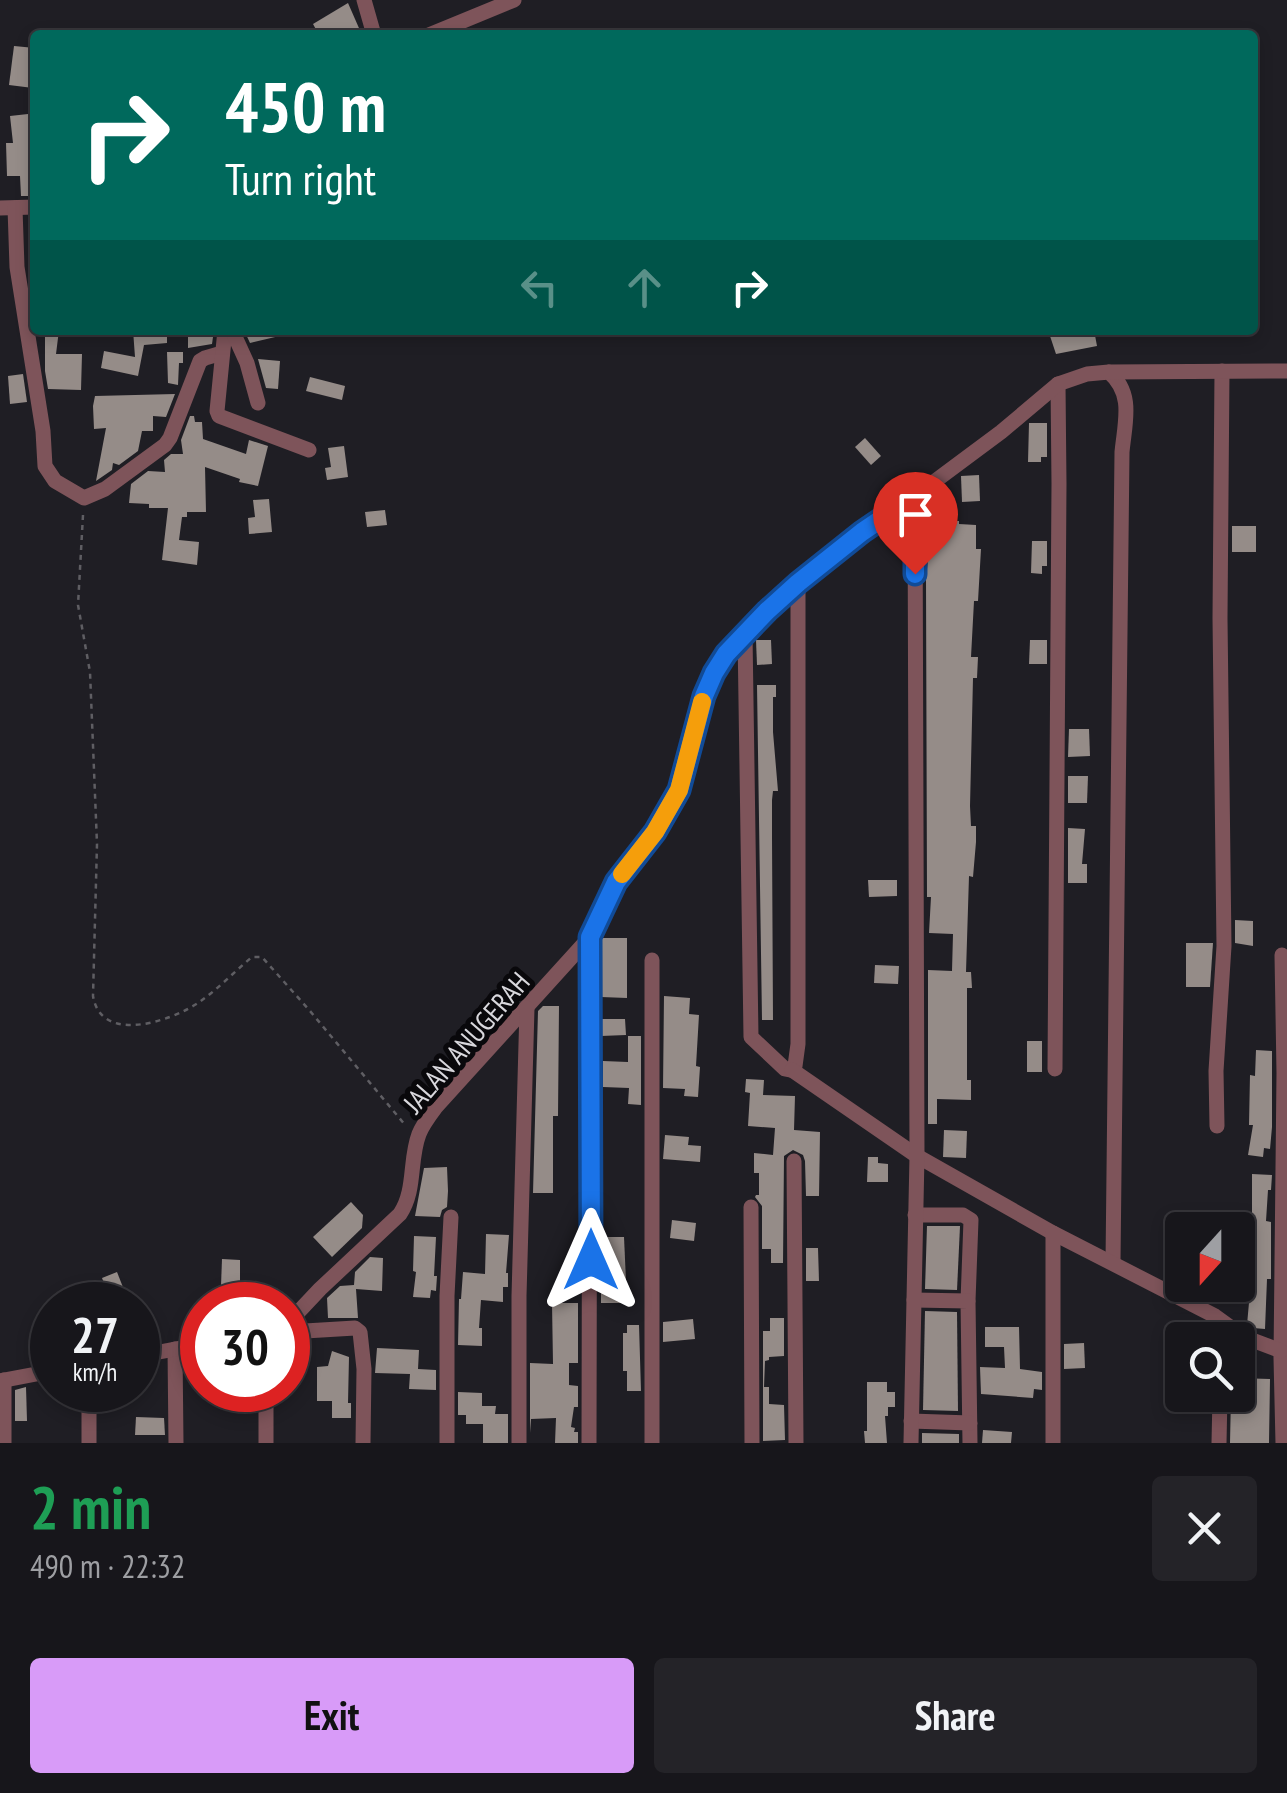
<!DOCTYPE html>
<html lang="en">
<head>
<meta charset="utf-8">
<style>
  body { margin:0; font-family:"PT Sans Narrow",sans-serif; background:#242328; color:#f1f3f6; height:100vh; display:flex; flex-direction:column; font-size:38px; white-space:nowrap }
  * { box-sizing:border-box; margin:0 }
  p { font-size:32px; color:#9e9fa3 }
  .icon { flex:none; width:55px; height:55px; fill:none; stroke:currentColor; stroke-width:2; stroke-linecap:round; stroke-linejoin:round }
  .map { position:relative; height:1443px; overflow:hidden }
  .side { display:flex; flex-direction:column; background:#17161b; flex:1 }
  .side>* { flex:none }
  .guide { position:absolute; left:30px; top:30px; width:1228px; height:305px; border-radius:10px; box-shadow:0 5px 15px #0003,0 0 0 2px #36353a; background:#00695c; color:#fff; overflow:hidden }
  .needle { width:65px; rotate:201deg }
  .tools { position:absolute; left:1165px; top:1212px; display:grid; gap:20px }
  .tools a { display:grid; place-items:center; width:90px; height:90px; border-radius:10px; background:#17161b; box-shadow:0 5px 15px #0003,0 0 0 2px #36353a; font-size:50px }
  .speed { position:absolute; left:30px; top:1282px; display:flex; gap:20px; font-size:50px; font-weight:700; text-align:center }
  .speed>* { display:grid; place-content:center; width:130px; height:130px; border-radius:50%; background:#17161b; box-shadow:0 5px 15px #0003,0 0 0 2px #36353a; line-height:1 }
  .speed small { font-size:25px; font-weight:400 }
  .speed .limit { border:15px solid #d22; background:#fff; color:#111 }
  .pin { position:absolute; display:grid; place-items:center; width:85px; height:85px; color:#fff; margin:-102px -42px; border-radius:50% 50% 50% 0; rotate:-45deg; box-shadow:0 0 10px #0007 }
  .pin .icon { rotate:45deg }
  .me { position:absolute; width:110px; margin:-55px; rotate:0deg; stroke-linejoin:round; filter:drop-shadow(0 0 8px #0008) }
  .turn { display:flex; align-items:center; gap:35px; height:210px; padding:0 30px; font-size:45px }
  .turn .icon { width:130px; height:130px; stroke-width:2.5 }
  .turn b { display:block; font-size:70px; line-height:85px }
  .lanes { display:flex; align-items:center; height:95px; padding:0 30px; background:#0003; justify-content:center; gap:50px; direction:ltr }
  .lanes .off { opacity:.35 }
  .round { display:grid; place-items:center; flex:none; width:105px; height:105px; border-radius:10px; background:#242328 }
  .head { display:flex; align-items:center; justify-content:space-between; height:170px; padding:0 30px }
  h1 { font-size:60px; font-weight:800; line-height:75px; color:#1e9e55 }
  .button { display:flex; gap:20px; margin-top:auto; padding:20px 30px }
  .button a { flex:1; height:115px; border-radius:10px; background:#d89bf8; color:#111; font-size:40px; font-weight:800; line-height:115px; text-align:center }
  .button a+a { background:#242328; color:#f1f3f6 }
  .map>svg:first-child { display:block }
  .building { fill:#958c88 }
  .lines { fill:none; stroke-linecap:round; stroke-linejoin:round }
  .path { stroke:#5f5e63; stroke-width:2.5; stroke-dasharray:5 5; stroke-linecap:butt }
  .minor { stroke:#7e545a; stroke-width:15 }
  .route-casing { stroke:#114b97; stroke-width:25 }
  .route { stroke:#1a73e8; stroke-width:18 }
  .slow { stroke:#f59e0b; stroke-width:18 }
  .labels { text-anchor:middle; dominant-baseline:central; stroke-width:10; stroke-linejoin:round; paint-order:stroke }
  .street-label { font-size:28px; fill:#d8d7dc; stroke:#09080b }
</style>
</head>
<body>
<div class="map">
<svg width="1287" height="1443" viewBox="0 0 1287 1443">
  <rect width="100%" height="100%" fill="#1f1e24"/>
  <g class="building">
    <polygon points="348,3 362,35 319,35 313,24"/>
    <polygon points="14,46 35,48 33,88 9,85"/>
    <polygon points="28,114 29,166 35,166 35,196 21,196 20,176 7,176 6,143 13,143 10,116"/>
    <polygon points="45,330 59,330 56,354 82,354 81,390 48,389 45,371"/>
    <polygon points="133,330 167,330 167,343 144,345 138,376 101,368 104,351 135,357"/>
    <polygon points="188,330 214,330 212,344 188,348"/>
    <polygon points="244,330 288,330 288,334 250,343"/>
    <polygon points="1048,330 1094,330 1097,346 1056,354"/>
    <polygon points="167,352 183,352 183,363 179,363 178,385 168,383"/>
    <polygon points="258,359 280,361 278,389 266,388"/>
    <polygon points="23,374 27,402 10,404 8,376"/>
    <polygon points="310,377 345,386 342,400 306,391"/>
    <polygon points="175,394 166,417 153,416 153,431 142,431 138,451 119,465 113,463 112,470 96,481 106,428 94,429 93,406 95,396"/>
    <polygon points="190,416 194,416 195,422 202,422 203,439 246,454 249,440 268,446 258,486 239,482 240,479 205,467 206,512 187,512 187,517 182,517 179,540 199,542 197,565 162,560 168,508 149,508 149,504 129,503 131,484 148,471 165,472 164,460 171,454 183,454 181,440"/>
    <polygon points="1029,423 1047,423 1047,457 1041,457 1041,462 1028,462"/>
    <polygon points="865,438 881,456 871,465 855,447"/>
    <polygon points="344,446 348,477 327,480 325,468 331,467 328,448"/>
    <polygon points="979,475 980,501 962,502 961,476"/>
    <polygon points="269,499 272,532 249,534 248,518 255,517 253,500"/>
    <polygon points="385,510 387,525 367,527 365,512"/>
    <polygon points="935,521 959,521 959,524 976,525 976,549 981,549 978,601 974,601 971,657 978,657 977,678 973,678 970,806 971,826 976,826 976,842 973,877 969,876 966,972 971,972 972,988 967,988 967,1080 971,1080 971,1100 937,1099 937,1124 928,1124 928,970 952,971 953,934 929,933 931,897 927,897 926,580 929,547 935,548"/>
    <rect x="1232" y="526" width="24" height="26"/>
    <polygon points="1032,541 1047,541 1047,566 1042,566 1042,574 1031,573"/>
    <polygon points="756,640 771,640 772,664 757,665"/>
    <polygon points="1030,640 1047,640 1047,664 1029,664"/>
    <polygon points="757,685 776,685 776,697 773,697 773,732 778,791 773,791 772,800 772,837 773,1020 762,1020"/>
    <polygon points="1069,729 1089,729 1090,756 1068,757"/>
    <polygon points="1068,776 1088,776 1087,803 1068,803"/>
    <polygon points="1068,828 1085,829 1082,864 1087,864 1087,883 1068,883"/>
    <polygon points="868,880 897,880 897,896 869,897"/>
    <polygon points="1235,920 1253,921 1253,946 1235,943"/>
    <polygon points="602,938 627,938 627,998 601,997"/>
    <polygon points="1186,943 1213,943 1210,987 1186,987"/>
    <polygon points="875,965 899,966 898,984 874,983"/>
    <polygon points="664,996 690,998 689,1014 699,1015 696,1066 700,1067 698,1097 684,1096 685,1089 663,1088"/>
    <polygon points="543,1006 559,1006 558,1116 553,1116 553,1193 533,1193 538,1011"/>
    <polygon points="601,1019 625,1019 626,1035 601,1036"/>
    <polygon points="628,1036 641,1036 641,1105 628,1104 629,1088 603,1087 603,1061 628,1062"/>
    <rect x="1027" y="1041" width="15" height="31"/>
    <polygon points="1256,1050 1272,1051 1272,1127 1270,1149 1264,1148 1263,1157 1248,1155 1253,1125 1249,1125 1250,1075 1255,1076"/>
    <polygon points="746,1079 764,1080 763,1095 795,1096 794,1130 820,1132 819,1196 806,1196 805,1161 803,1155 793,1150 784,1156 783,1263 771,1263 771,1249 762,1249 762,1206 755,1197 756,1195 759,1195 759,1173 754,1173 754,1153 773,1155 775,1128 748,1126 750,1093 745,1092"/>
    <polygon points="944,1130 967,1131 966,1158 943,1157"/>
    <polygon points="665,1135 689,1137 688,1145 701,1146 700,1162 663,1159"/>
    <polygon points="868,1157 878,1157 878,1163 888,1164 888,1182 867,1182"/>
    <polygon points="447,1167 448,1191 447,1207 442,1210 440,1217 415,1216 424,1168"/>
    <polygon points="1252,1174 1272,1175 1271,1190 1268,1190 1266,1221 1271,1222 1271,1279 1267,1279 1265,1329 1253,1328 1247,1325 1251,1280 1249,1250 1246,1250 1248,1220 1252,1220"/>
    <polygon points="351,1202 363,1215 362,1228 332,1257 313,1237"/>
    <polygon points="672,1220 696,1223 694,1241 670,1238"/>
    <polygon points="927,1226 960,1226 957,1290 925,1289"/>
    <polygon points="486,1234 509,1235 506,1273 508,1273 508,1287 503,1287 503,1302 481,1300 479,1328 482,1328 482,1346 458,1345 459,1299 461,1299 463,1272 485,1274"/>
    <polygon points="414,1236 436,1237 434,1276 437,1276 436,1291 431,1290 430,1298 413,1297 416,1272 413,1271"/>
    <polygon points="601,1237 624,1237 627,1303 601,1303"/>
    <polygon points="806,1248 818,1248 819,1281 806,1281"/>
    <polygon points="370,1257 383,1258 382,1291 356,1289 358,1318 328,1318 327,1298 340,1286 354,1285 355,1272"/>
    <polygon points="222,1259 240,1260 240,1286 221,1286"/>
    <polygon points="117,1272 126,1295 111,1301 102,1278"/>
    <polygon points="552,1303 578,1303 578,1363 569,1363 569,1385 578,1386 578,1407 574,1407 571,1427 575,1428 574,1432 578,1432 578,1443 555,1443 556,1418 531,1419 530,1433 530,1363 553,1364"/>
    <polygon points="925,1311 957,1312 958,1411 923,1410"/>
    <polygon points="770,1318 784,1318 784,1356 769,1357 769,1360 765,1361 764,1387 769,1387 769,1404 784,1405 785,1440 763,1441 763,1331 770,1331"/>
    <polygon points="693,1319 695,1339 663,1342 663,1322"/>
    <polygon points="627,1325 639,1325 641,1391 627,1391 627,1371 623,1371 623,1333 627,1333"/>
    <polygon points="985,1327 1019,1327 1020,1369 1042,1372 1042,1390 1034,1389 1033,1398 981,1394 980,1367 1005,1368 1004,1347 985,1347"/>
    <polygon points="1084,1343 1085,1368 1064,1369 1064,1344"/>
    <polygon points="377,1348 419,1350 418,1369 436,1370 436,1390 409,1389 410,1374 375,1373"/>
    <polygon points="332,1351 349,1357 348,1403 351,1403 351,1418 332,1418 332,1401 317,1401 317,1367 328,1366"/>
    <polygon points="1238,1378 1270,1379 1269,1443 1230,1443 1231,1395 1238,1395"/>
    <polygon points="867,1382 887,1382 887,1392 895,1392 895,1407 888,1407 888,1416 885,1416 887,1443 865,1443 864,1431 867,1431"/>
    <polygon points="26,1387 27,1421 15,1421 15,1390"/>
    <polygon points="458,1392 482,1393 482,1406 496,1406 495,1414 508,1414 508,1443 483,1443 483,1424 466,1424 466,1415 458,1415"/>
    <polygon points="136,1417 164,1418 165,1435 135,1435"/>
    <polygon points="983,1430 1012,1432 1011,1443 982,1443"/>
    <polygon points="922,1433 959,1434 959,1443 922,1443"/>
  </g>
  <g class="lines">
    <path class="path" d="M 83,515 L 78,605 L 90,672 L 97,844 L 93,996 C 101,1045 171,1021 198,1003 C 217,990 234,972 252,957 L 262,957 L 310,1011 L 406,1126"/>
    <g class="minor">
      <polyline points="364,0 374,35"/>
      <polyline points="429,35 514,0"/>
      <polyline points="0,208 35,207"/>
      <polyline points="15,208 17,267 43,431 45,466 55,481 84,498 105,489 165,445 170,438 200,361 205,358 222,353"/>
      <polyline points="225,330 217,411 219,416 309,450"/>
      <polyline points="232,330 247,363 258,403"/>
      <path d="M 1109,372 C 1134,394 1125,421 1122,452 L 1113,1262"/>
      <polyline points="745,634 751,1037 785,1069 790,1070 795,1066 798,1044 798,583"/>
      <polyline points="1282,955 1284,1073 1281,1358 1283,1443"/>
      <polyline points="652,960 652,1443"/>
      <polyline points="1055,1069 1059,484 1058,384"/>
      <polyline points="792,1070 917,1156 1053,1233 1215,1316 1244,1337 1281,1351"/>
      <polyline points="1217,1126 1216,1071 1224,946 1220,618 1222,371"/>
      <polyline points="794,1161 796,1443"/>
      <polyline points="751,1207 752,1443"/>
      <polyline points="915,1215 963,1215 971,1220 968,1301"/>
      <polyline points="914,1300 968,1301 970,1443"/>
      <path d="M 288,1323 L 320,1289 L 400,1214 C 416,1190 409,1160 419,1134 C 423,1124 430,1115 436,1107 L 590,937"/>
      <polyline points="288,1325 305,1331 355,1328 360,1332 364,1369 363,1443"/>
      <polyline points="175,1349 176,1443"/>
      <polyline points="138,1356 202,1344"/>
      <polyline points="0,1381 52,1371"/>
      <polyline points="266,1390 266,1443"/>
      <polyline points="911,1421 970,1423"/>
      <polyline points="4,1443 4,1380"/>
      <polyline points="89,1443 89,1390"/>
      <polyline points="447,1443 447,1296 451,1217"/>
      <polyline points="519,1443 519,1296 527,1008"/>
      <polyline points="589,1443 590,937 616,882 655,831 679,791 704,696 714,673 726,654 798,583 862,532 915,496 1001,432 1058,384 1087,374 1109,372 1287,371"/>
      <polyline points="911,1443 917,1156 915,496"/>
      <polyline points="1053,1443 1053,1233"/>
      <polyline points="1219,1443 1220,1395"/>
    </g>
  </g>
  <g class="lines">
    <g class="route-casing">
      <polyline id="route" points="591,1260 590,937 616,882 655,832 679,790 704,696 714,673 726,654 767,611 798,583 862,532 915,496 915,574"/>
    </g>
    <use href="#route" class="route"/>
    <polyline class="slow" points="622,874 655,832 679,790 702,702"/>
  </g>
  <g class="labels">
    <g class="street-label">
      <text transform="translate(466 1042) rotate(-49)">JALAN ANUGERAH</text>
    </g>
  </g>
</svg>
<div class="tools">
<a><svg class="needle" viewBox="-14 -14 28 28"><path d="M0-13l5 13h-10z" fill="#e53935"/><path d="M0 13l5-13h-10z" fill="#9e9fa3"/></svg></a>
<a><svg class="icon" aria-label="search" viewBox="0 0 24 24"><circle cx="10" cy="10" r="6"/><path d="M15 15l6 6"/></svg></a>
</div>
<div class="speed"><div>27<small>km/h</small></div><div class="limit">30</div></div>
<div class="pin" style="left:915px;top:574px;background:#d93025"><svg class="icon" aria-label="arrive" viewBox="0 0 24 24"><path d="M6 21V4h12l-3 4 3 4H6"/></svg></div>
<svg class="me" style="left:591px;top:1260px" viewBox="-20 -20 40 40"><path d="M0-17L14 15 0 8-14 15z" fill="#1a73e8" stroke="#fff" stroke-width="4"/></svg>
<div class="guide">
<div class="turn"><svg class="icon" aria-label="right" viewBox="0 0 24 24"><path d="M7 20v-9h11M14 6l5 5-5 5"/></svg><div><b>450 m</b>Turn right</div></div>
<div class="lanes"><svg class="icon off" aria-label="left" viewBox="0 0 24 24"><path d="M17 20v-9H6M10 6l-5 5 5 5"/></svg><svg class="icon off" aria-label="ahead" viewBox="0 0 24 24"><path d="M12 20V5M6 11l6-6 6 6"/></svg><svg class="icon" aria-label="right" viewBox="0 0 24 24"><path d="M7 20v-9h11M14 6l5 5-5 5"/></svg></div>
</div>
</div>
<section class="side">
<div class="head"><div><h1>2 min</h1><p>490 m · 22:32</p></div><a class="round"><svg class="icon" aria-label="close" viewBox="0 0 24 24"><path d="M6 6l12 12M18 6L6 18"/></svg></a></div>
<div class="button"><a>Exit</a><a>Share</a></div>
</section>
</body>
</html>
